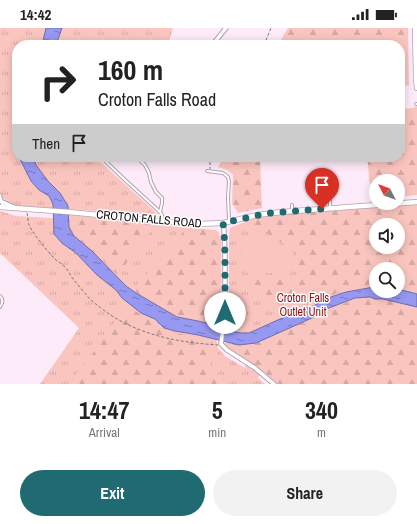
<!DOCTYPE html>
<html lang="en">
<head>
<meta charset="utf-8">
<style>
  body { margin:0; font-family:"Archivo Narrow",sans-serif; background:#f2f2f2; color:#222; height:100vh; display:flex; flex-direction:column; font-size:15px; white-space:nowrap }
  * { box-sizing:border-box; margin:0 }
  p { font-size:13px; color:#767676 }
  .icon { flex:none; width:22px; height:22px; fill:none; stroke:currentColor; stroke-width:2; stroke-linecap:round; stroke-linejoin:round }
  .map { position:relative; height:356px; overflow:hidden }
  .panel { display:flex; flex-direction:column; background:#fff; flex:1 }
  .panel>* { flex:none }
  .banner { position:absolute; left:12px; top:12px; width:393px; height:122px; border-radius:16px; box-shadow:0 2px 10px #0003; background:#fff; color:#222; overflow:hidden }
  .needle { width:26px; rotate:312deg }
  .buttons { position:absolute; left:369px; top:146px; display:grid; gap:8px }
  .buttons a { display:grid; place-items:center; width:36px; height:36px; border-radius:50%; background:#fff; box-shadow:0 2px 10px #0003; font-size:20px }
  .pin { position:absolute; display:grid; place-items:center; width:34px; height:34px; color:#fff; margin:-41px -17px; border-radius:50% 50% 50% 0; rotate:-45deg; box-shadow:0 0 4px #0007 }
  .pin .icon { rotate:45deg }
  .me { position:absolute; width:44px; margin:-22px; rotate:0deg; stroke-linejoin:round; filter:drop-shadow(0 0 3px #0008) }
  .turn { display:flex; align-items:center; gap:14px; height:84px; padding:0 20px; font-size:18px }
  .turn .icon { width:52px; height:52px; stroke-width:2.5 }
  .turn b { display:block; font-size:28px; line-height:34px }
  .then { display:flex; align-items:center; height:38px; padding:0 20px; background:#0003; gap:8px; font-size:15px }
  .eta { display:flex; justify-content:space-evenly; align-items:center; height:68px; text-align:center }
  .eta b { font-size:24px; font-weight:700; line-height:28px }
  .primary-button { display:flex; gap:8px; margin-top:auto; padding:8px 20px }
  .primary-button a { flex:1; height:46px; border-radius:24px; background:#206b72; color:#fff; font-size:16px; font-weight:700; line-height:46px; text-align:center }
  .primary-button a+a { background:#f2f2f2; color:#222 }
  .status { display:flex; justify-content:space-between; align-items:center; height:28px; padding:0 20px; background:#fff; direction:ltr }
  .status svg { height:11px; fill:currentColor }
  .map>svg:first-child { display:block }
  .grass { fill:url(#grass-tufts); fill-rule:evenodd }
  .forest { fill:url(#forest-firs); fill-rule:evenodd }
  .pitch { fill:#fbc5bf }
  .water { fill:url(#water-ripples); stroke:#6e6eae }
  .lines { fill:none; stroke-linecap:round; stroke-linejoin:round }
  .service-casing { stroke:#b4a2b0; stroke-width:4 }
  .minor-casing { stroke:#b4a2b0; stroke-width:5.5 }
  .tertiary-casing { stroke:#b4a2b0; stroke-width:6 }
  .path { stroke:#80747e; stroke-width:1; stroke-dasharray:3 2; stroke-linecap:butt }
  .service { stroke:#fff; stroke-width:2 }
  .minor { stroke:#fff; stroke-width:3.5 }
  .tertiary { stroke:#fff; stroke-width:4.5 }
  .route { stroke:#206b72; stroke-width:7; stroke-dasharray:0 12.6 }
  .labels { text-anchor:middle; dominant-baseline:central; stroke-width:3; stroke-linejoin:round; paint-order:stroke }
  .street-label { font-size:12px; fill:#120c11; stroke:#fefefe }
  .park-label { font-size:12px; fill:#8f0f15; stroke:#fefefe }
</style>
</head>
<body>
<div class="status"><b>14:42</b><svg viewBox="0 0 49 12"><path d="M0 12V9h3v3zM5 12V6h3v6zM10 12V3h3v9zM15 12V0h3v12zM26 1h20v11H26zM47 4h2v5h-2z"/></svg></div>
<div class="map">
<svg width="417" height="356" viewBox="0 0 417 356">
  <defs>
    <pattern id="grass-tufts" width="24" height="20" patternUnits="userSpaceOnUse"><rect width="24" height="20" fill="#fbc5bf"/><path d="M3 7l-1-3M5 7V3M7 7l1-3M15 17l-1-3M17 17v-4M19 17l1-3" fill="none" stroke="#d6a8a3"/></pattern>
    <pattern id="forest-firs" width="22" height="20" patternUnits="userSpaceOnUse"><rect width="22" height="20" fill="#fbc5bf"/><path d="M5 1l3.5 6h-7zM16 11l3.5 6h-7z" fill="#d6a8a3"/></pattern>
    <pattern id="water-ripples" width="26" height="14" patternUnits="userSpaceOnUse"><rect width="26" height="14" fill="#9698f1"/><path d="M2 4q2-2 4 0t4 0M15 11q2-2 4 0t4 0" fill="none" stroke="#797ac2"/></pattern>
  </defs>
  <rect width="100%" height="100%" fill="#feebf9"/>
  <g class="grass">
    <polygon points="0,0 173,0 168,17 17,17 17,129 95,129 159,187 18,178 9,174 0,169"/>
    <path d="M 417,179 L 417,356 L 263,343 L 258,350 L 265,356 L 40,356 L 79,300 L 0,225 L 0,183 L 16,188 L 156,196 L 216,204 L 219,287 L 216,310 L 218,320 L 225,328 L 245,340 L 247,329 L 228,317 L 226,311 L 229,292 L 229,208 L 230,200 L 242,195 L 265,190 ZM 376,197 L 398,197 L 398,219 L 376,219 ZM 376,241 L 398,241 L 398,263 L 376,263 Z"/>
  </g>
  <g class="forest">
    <polygon points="288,0 408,0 409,57 400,59 400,17 278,17"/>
    <polygon points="417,78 417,167 398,169 398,153 376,153 376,171 369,152 368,136 366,129 400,129 400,81 413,80"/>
    <polygon points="224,129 260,129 262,180 238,185 232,175 233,147 227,142 218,139"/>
    <path d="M 417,176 L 417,266 L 398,261 L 398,241 L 376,241 L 376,260 L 339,264 L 319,274 L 301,272 L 270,270 L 260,271 L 253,267 L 250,255 L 252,250 L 258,247 L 276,250 L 293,249 L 297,245 L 299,234 L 297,224 L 259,200 L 246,199 L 244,197 L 245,193 L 257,190 L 276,187 ZM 376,197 L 398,197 L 398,219 L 376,219 Z"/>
    <polygon points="69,187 140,194 154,198 131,230 117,246 93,223 73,207 70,199"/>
    <polygon points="185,199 216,202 219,205 221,211 222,287 220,299 211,295 177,288 132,262 148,244 155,236 167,224 180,209"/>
    <polygon points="381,270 417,280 417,356 277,356 262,342 228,320 223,315 232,315 240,317 253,316 276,308 292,299 354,271"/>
    <polygon points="127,277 140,286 153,292 162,299 171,304 211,312 210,334 219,347 231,356 68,356 87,333"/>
  </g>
  <polygon class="pitch" points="252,202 258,202 281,217 276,223 293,223 292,245 247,245 246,230 242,226"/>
  <g class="water">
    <polygon points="46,0 62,0 56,17 42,17"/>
    <polygon points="19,129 33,129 36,137 48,153 60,165 68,178 69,199 73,207 93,224 126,258 136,265 177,289 198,293 210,296 220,301 241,305 249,305 300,282 313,278 331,269 346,264 374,259 376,259 376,263 398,263 398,261 417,266 417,279 383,271 375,271 370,269 355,270 329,280 312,290 256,315 239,317 198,307 175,303 164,300 155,291 141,285 122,270 116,262 97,247 76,225 62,215 54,206 53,176 49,168 39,162 31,153"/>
  </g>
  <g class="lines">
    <g class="service-casing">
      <g id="service">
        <polyline points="416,76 417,76"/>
        <polyline points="101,129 124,151 160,184 162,187 163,193"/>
        <polyline points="136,129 145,137 149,145 151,154 156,164 162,170 162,175 160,184"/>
        <polyline points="207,143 223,145 228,149 229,154 228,169 229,192"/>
        <polyline points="0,167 3,179"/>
        <polyline points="330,172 330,179"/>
        <polyline points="292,183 292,177"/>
        <path d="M 0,268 C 3,271 3,275 0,279"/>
      </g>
    </g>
    <g class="minor-casing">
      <g id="minor">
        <polyline points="214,15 226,0"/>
        <polyline points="0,173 14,179"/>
        <polyline points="223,195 224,202 225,227 225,285 221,316 227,322 255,340 274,356"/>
      </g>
    </g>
    <g class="tertiary-casing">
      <g id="tertiary">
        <polyline points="415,0 416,50 417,60"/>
        <polyline points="0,179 69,184 169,194 198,196 223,195 257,187 281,184 417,174"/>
      </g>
    </g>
    <g class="path">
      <polyline points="264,17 271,0"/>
      <polyline points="210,129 210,141"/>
      <path d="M 27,185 C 28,189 28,194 29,197 C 33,206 48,224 55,231 C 58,234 62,236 65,239 C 68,242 70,247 73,251 C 78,257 84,264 89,270 C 125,304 170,314 218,317"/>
    </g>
    <use href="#service" class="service"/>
    <use href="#minor" class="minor"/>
    <use href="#tertiary" class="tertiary"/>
  </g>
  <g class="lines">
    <polyline class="route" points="225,285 225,227 224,202 223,195 269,185 322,181"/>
  </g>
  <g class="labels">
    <g class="street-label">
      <text transform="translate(149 191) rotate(5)">CROTON FALLS ROAD</text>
    </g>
    <g class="park-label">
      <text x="303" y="270">Croton Falls<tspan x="303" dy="14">Outlet Unit</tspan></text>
    </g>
  </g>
</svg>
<div class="buttons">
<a><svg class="needle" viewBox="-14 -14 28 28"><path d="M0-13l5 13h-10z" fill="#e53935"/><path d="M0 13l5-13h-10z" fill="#767676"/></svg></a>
<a><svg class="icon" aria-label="sound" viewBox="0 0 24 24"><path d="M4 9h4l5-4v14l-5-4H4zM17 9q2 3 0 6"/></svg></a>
<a><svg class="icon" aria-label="search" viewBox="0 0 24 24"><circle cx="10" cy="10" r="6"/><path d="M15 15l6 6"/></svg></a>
</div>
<div class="pin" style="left:322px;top:181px;background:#d93025"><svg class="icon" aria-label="arrive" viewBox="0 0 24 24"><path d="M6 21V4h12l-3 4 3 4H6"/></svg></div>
<svg class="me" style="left:225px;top:285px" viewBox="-20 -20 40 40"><circle r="19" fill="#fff"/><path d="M0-13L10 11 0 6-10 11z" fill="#206b72"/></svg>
<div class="banner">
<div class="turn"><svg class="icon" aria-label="right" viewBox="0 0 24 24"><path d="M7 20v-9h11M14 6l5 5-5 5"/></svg><div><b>160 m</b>Croton Falls Road</div></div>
<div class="then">Then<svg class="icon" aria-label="arrive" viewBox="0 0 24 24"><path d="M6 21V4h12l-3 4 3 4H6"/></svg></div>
</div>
</div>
<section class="panel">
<div class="eta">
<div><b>14:47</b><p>Arrival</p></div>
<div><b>5</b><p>min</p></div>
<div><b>340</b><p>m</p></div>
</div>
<div class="primary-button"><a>Exit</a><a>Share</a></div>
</section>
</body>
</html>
